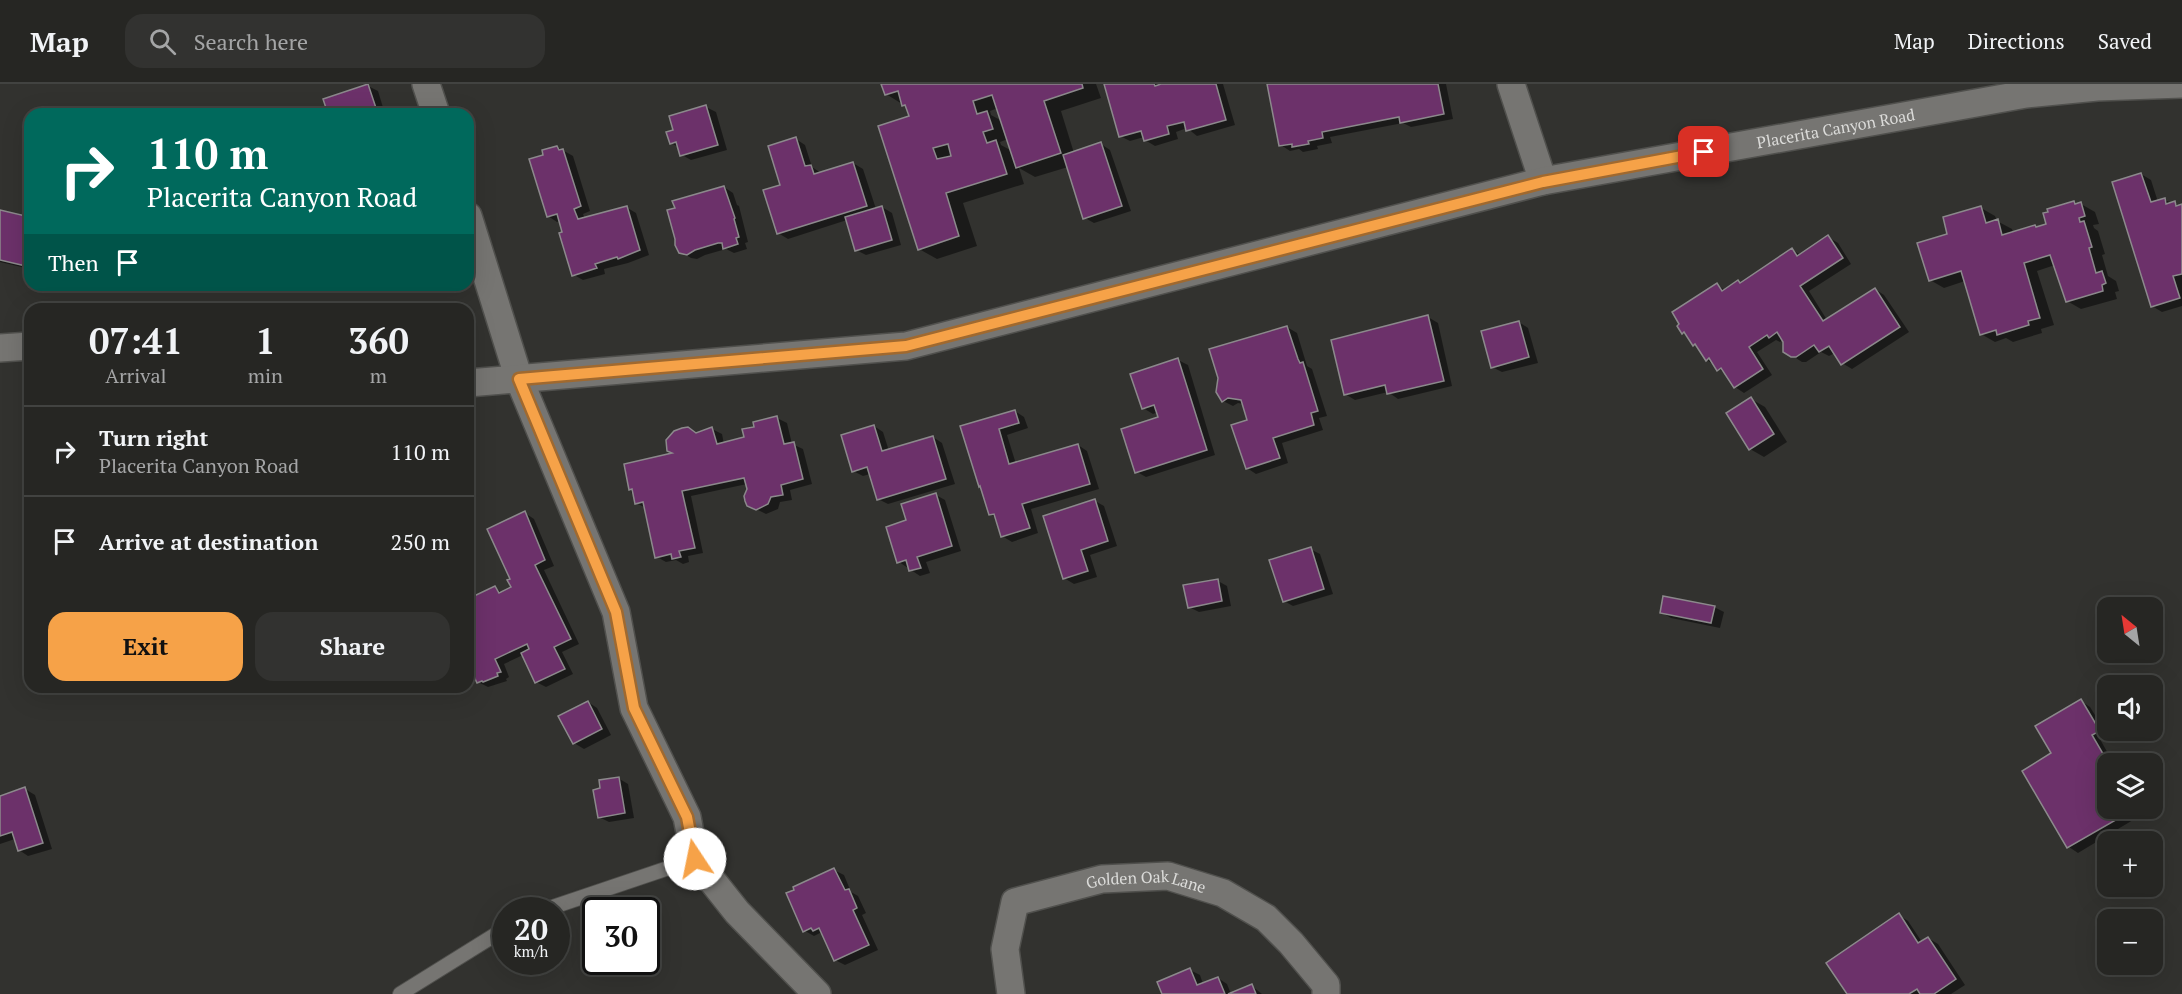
<!DOCTYPE html>
<html lang="en">
<head>
<meta charset="utf-8">
<style>
  body { margin:0; font-family:"PT Serif",serif; background:#323230; color:#f1f3f6; height:100vh; display:flex; flex-direction:column; font-size:22px; white-space:nowrap }
  * { box-sizing:border-box; margin:0 }
  p { font-size:20px; color:#a4a5a6 }
  .icon { flex:none; width:33px; height:33px; fill:none; stroke:currentColor; stroke-width:2; stroke-linecap:round; stroke-linejoin:round }
  .map { position:relative; flex:1; overflow:hidden }
  .panel { position:absolute; left:24px; top:219px; width:450px; height:390px; display:flex; flex-direction:column; background:#262623; border-radius:18px; box-shadow:0 6px 24px #0002,0 0 0 2px #424341 }
  .panel>* { flex:none }
  .banner { position:absolute; left:24px; top:24px; width:450px; height:183px; border-radius:18px; box-shadow:0 6px 24px #0002,0 0 0 2px #424341; background:#00695c; color:#fff; overflow:hidden }
  .needle { width:39px; rotate:330deg }
  .controls { position:absolute; left:2097px; top:513px; display:grid; gap:12px }
  .controls a { display:grid; place-items:center; width:66px; height:66px; border-radius:12px; background:#262623; box-shadow:0 6px 24px #0002,0 0 0 2px #424341; font-size:30px }
  .speed { position:absolute; left:492px; top:813px; display:flex; gap:12px; font-size:30px; font-weight:700; text-align:center }
  .speed>* { display:grid; place-content:center; width:78px; height:78px; border-radius:50%; background:#262623; box-shadow:0 6px 24px #0002,0 0 0 2px #424341; line-height:1 }
  .speed small { font-size:15px; font-weight:400 }
  .speed .limit { border:3px solid #111; border-radius:9px; background:#fff; color:#111 }
  .pin { position:absolute; display:grid; place-items:center; width:51px; height:51px; color:#fff; margin:-26px; border-radius:12px; box-shadow:0 3px 9px #0006 }
  .me { position:absolute; width:66px; margin:-33px; rotate:349deg; stroke-linejoin:round; filter:drop-shadow(0 0 4px #0008) }
  .turn { display:flex; align-items:center; gap:21px; height:126px; padding:0 24px; font-size:27px }
  .turn .icon { width:78px; height:78px; stroke-width:2.5 }
  .turn b { display:block; font-size:42px; line-height:51px }
  .then { display:flex; align-items:center; height:57px; padding:0 24px; background:#0003; gap:12px; font-size:22px }
  .eta { display:flex; justify-content:space-evenly; align-items:center; height:102px; text-align:center }
  .eta b { font-size:36px; font-weight:800; line-height:42px }
  .action { display:flex; gap:12px; margin-top:auto; padding:12px 24px }
  .action a { flex:1; height:69px; border-radius:18px; background:#f6a248; color:#111; font-size:24px; font-weight:800; line-height:69px; text-align:center }
  .action a+a { background:#323230; color:#f1f3f6 }
  ul { padding:0; list-style:none }
  li { display:flex; align-items:center; gap:18px; height:90px; padding:0 24px; border-top:2px solid #424341 }
  li div { flex:1 }
  li b { display:block; font-size:22px }
  li em { font-style:normal }
  header { display:flex; align-items:center; gap:36px; box-sizing:border-box; height:84px; padding:0 30px; background:#262623; border-bottom:2px solid #424341 }
  header strong { font-size:28px }
  nav { display:flex; gap:33px; margin-inline-start:auto; font-size:21px }
  .search { width:420px; height:54px; background:#323230; display:flex; align-items:center; gap:15px; box-sizing:border-box; padding:0 21px; border-radius:18px; color:#a4a5a6; font-size:22px }
  .map>svg:first-child { display:block }
  .shadow { fill:#0007; fill-rule:evenodd }
  .building { fill:#6c316a; stroke:#8c898c; stroke-width:1.5; fill-rule:evenodd }
  .lines { fill:none; stroke-linecap:round; stroke-linejoin:round }
  .service-casing { stroke:#50504d; stroke-width:16 }
  .minor-casing { stroke:#50504d; stroke-width:30 }
  .service { stroke:#767572; stroke-width:14 }
  .minor { stroke:#767572; stroke-width:27 }
  .route-casing { stroke:#a0692f; stroke-width:15 }
  .route { stroke:#f6a248; stroke-width:10 }
  .labels { text-anchor:middle; dominant-baseline:central; stroke-width:6; stroke-linejoin:round; paint-order:stroke }
  .street-label { font-size:16px; fill:#dbdbd9; stroke:#1a1a18 }
</style>
</head>
<body>
<header>
<strong>Map</strong>
<div class="search"><svg class="icon" aria-label="search" viewBox="0 0 24 24"><circle cx="10" cy="10" r="6"/><path d="M15 15l6 6"/></svg>Search here</div>
<nav><a>Map</a><a>Directions</a><a>Saved</a></nav>
</header>
<div class="map">
<svg width="2182" height="910" viewBox="0 0 2182 910">
  <rect width="100%" height="100%" fill="#32322f"/>
  <g class="shadow">
    <path d="M 883,0 L 1096,0 L 1101,14 L 1061,27 L 1074,69 L 1101,60 L 1110,66 L 1131,127 L 1094,139 L 1085,134 L 1068,83 L 1035,93 L 1019,84 L 1024,100 L 963,119 L 977,162 L 937,175 L 919,165 L 911,33 L 907,23 L 886,10 ZM 998,24 L 1002,37 L 991,31 L 990,27 ZM 1008,55 L 1012,67 L 1001,61 L 1000,58 Z"/>
    <polygon points="1105,0 1223,0 1235,41 1197,52 1187,44 1176,48 1178,55 1155,62 1145,56 1144,53 1130,57 1120,52"/>
    <polygon points="1269,0 1446,0 1453,35 1411,43 1403,39 1330,53 1332,59 1317,62 1318,65 1303,68 1299,65 1290,67 1281,61"/>
    <polygon points="368,2 378,7 385,30 330,30"/>
    <polygon points="706,23 716,28 727,66 691,76 682,71 680,64 671,59 675,47"/>
    <polygon points="796,55 805,61 812,83 821,89 853,79 863,85 876,125 882,123 892,129 901,161 866,171 856,166 847,136 788,155 778,149 782,102"/>
    <polygon points="557,63 573,72 590,127 583,130 585,135 626,123 636,129 649,171 628,179 604,185 605,190 583,196 574,191 560,137 557,138 548,132 545,72"/>
    <polygon points="2141,90 2151,96 2158,118 2164,116 2182,122 2182,222 2162,228 2152,222"/>
    <polygon points="724,103 733,109 737,121 739,122 748,158 745,159 747,165 734,169 726,165 705,171 697,175 691,174 681,168"/>
    <polygon points="2074,118 2081,120 2095,128 2099,140 2093,141 2094,144 2098,147 2105,170 2102,171 2108,192 2116,197 2119,207 2115,208 2117,215 2081,225 2067,217 2055,181 2037,187 2054,241 2041,245 2042,249 2013,258 2006,254 1995,258 1981,250 1965,197 1944,204 1930,196 1949,151 1981,124 1995,132 1997,137 2012,145 2013,149 2048,141"/>
    <polygon points="0,128 30,135 30,185 0,178"/>
    <polygon points="1828,153 1838,159 1851,180 1809,207 1827,236 1875,205 1884,211 1909,248 1852,285 1842,279 1835,269 1829,272 1821,268 1806,278 1802,278 1785,267 1783,256 1780,258 1776,256 1757,268 1772,291 1744,309 1735,303 1727,291 1707,276 1699,263 1683,249 1717,201 1725,206 1742,200 1792,166 1801,171"/>
    <polygon points="1428,233 1438,239 1452,302 1398,315 1388,308 1355,316 1345,310"/>
    <polygon points="1519,238 1528,244 1538,279 1502,288 1492,283"/>
    <polygon points="1287,243 1297,249 1307,282 1312,285 1327,332 1319,334 1323,346 1282,359 1288,379 1256,390 1247,384 1249,337 1243,320 1238,319 1233,322 1223,317"/>
    <polygon points="1178,276 1188,281 1215,371 1146,393 1137,388 1160,334 1158,328 1153,330 1143,324"/>
    <polygon points="1751,315 1765,323 1787,358 1764,373 1750,365"/>
    <polygon points="1015,327 1024,333 1028,344 1007,351 1016,380 1078,361 1087,367 1099,405 1031,425 1038,449 1012,458 1002,452 996,434 991,430 962,343"/>
    <polygon points="777,334 787,339 792,360 803,365 812,400 790,406 792,416 780,418 778,425 766,430 752,423 747,400 691,412 703,469 688,472 689,478 683,480 676,476 666,478 657,473 646,424 636,419 630,405 676,370 697,350 712,345 722,350 724,360 746,354 756,344"/>
    <polygon points="874,342 883,348 889,367 933,353 942,359 955,400 888,420 878,415 870,390 863,392 853,387"/>
    <polygon points="936,411 945,416 961,467 926,478 930,489 920,492 899,478 908,438"/>
    <polygon points="1095,417 1104,422 1117,462 1090,471 1097,493 1074,500 1064,494"/>
    <polygon points="525,429 534,435 554,482 544,486 579,560 562,568 573,590 546,603 536,598 523,571 504,580 509,593 506,595 507,597 488,603 478,598 468,576 468,508 478,512 495,504 503,509 513,504 512,495"/>
    <polygon points="1310,465 1320,470 1333,510 1293,522 1284,517"/>
    <polygon points="1218,497 1227,502 1231,522 1199,528 1189,523"/>
    <polygon points="1714,523 1724,528 1720,544 1671,534 1661,528"/>
    <polygon points="2081,617 2090,623 2108,652 2101,657 2114,680 2108,680 2108,724 2133,724 2137,732 2140,730 2136,724 2140,724 2143,730 2078,769 2069,763 2053,669"/>
    <polygon points="588,618 597,624 611,651 584,665 574,659"/>
    <polygon points="618,694 628,700 634,734 609,738 599,733"/>
    <polygon points="25,705 35,711 52,765 28,772 19,766 15,755 0,760 0,713"/>
    <polygon points="834,786 844,791 851,808 858,812 866,829 862,831 878,866 845,881 835,876 823,851 820,849 814,852 805,847"/>
    <polygon points="1899,831 1908,837 1922,858 1928,854 1938,860 1965,901 1951,910 1849,910"/>
    <polygon points="1190,886 1200,891 1203,900 1218,894 1227,900 1231,910 1163,910"/>
    <polygon points="1252,902 1262,910 1232,910"/>
  </g>
  <g class="building">
    <polygon points="368,0 378,30 328,30 323,15"/>
    <path d="M 881,0 L 1082,0 L 1083,4 L 1044,17 L 1061,69 L 1016,84 L 992,11 L 973,17 L 977,30 L 987,27 L 993,45 L 983,48 L 987,59 L 996,56 L 1007,90 L 946,109 L 959,152 L 918,166 L 878,42 L 909,32 L 905,21 L 902,22 L 898,7 L 885,11 ZM 948,60 L 951,72 L 937,75 L 933,64 Z"/>
    <polygon points="1104,0 1154,0 1155,2 1161,0 1216,0 1226,36 1186,47 1184,38 1167,42 1169,50 1144,57 1141,47 1119,53"/>
    <polygon points="1267,0 1438,0 1444,30 1400,39 1399,33 1322,48 1323,54 1308,57 1309,60 1292,63 1292,60 1279,62"/>
    <polygon points="706,21 718,61 680,72 676,58 670,60 666,48 673,46 669,32"/>
    <polygon points="796,53 805,82 811,81 814,90 853,78 867,122 777,150 763,106 780,101 768,62"/>
    <polygon points="1101,58 1122,122 1083,135 1063,71"/>
    <polygon points="557,62 559,66 563,65 581,122 574,125 578,135 627,122 640,166 618,175 617,173 595,180 597,184 572,192 559,149 562,148 557,130 547,133 529,75 543,71 542,66"/>
    <polygon points="2141,89 2151,118 2165,114 2166,120 2175,117 2176,122 2182,120 2182,190 2173,192 2180,214 2151,223 2112,98"/>
    <polygon points="724,102 735,134 734,135 739,153 736,154 738,160 723,165 722,159 718,159 695,166 687,171 679,169 675,161 675,155 667,126 675,124 672,117"/>
    <polygon points="2074,117 2075,120 2081,118 2085,132 2079,134 2080,138 2084,137 2092,163 2089,164 2096,189 2102,187 2106,199 2102,201 2103,207 2066,218 2050,171 2024,179 2040,234 2028,237 2029,241 1997,251 1996,246 1980,251 1961,187 1929,197 1917,159 1947,150 1943,133 1981,122 1986,139 1998,135 2002,151 2035,141 2036,143 2046,140 2043,129 2048,128 2047,125"/>
    <polygon points="882,122 892,156 855,167 845,133"/>
    <polygon points="0,126 30,133 30,183 0,176"/>
    <polygon points="1828,151 1843,174 1800,202 1823,237 1875,204 1900,243 1841,281 1829,262 1819,268 1814,261 1796,273 1791,273 1783,268 1783,258 1777,248 1769,254 1767,251 1749,263 1763,285 1734,304 1721,284 1717,287 1709,274 1706,277 1695,260 1693,262 1684,248 1682,250 1677,242 1679,240 1672,228 1717,199 1722,207 1738,196 1740,199 1792,164 1797,172"/>
    <polygon points="1428,231 1444,297 1387,310 1385,301 1344,311 1331,256"/>
    <polygon points="1519,237 1529,273 1491,284 1481,247"/>
    <polygon points="1287,242 1298,275 1300,279 1303,278 1318,327 1311,329 1314,341 1273,354 1280,374 1246,385 1231,341 1247,336 1241,316 1228,314 1222,318 1216,308 1218,294 1209,265"/>
    <polygon points="1178,274 1207,366 1135,389 1121,345 1158,333 1154,321 1142,325 1130,290"/>
    <polygon points="1751,313 1774,350 1749,366 1726,329"/>
    <polygon points="1015,326 1019,339 999,345 1009,380 1078,360 1090,400 1022,420 1030,444 1001,453 994,430 989,431 980,402 979,403 960,342"/>
    <polygon points="777,332 784,360 794,358 803,395 781,401 783,411 771,413 768,420 756,426 747,422 745,417 744,412 747,405 744,394 682,407 695,464 679,467 681,473 672,475 671,470 655,474 643,418 635,420 632,405 629,406 624,380 672,369 667,367 666,356 674,347 682,344 688,343 696,349 712,343 717,360 744,353 742,345 754,343 753,338"/>
    <polygon points="874,341 882,367 933,352 946,395 877,416 867,383 852,388 841,351"/>
    <polygon points="936,409 952,462 917,473 921,484 909,487 906,476 897,479 886,443 906,436 901,420"/>
    <polygon points="1095,415 1108,457 1081,466 1088,487 1063,495 1043,432"/>
    <polygon points="525,427 545,476 535,481 571,555 554,563 565,585 535,599 521,569 529,565 527,560 495,575 501,588 497,589 498,592 483,598 482,597 477,599 468,579 468,506 472,513 495,502 499,509 511,503 507,496 510,495 487,445"/>
    <polygon points="1311,463 1324,505 1283,518 1269,476"/>
    <polygon points="1218,495 1222,517 1188,524 1183,501"/>
    <polygon points="1663,512 1715,522 1711,539 1660,529"/>
    <polygon points="2081,615 2100,647 2092,651 2109,680 2108,680 2108,724 2135,725 2067,764 2022,687 2051,669 2035,642"/>
    <polygon points="588,617 602,645 573,660 558,632"/>
    <polygon points="619,693 625,729 598,734 593,706 600,704 599,696"/>
    <polygon points="25,703 43,759 18,767 12,748 0,752 0,712"/>
    <polygon points="834,784 845,806 849,805 857,824 853,826 869,861 834,877 819,844 813,847 811,844 803,848 786,809 794,806 793,803"/>
    <polygon points="1899,829 1918,859 1928,853 1956,895 1934,910 1920,910 1917,905 1909,910 1847,910 1826,879"/>
    <polygon points="1190,884 1197,901 1218,893 1225,910 1162,910 1157,898"/>
    <polygon points="1252,900 1256,910 1228,910"/>
  </g>
  <g class="lines">
    <g class="service-casing">
      <g id="service">
        <polyline points="544,826 695,775"/>
        <polyline points="400,910 506,844"/>
      </g>
    </g>
    <g class="minor-casing">
      <g id="minor">
        <polyline points="426,0 436,30"/>
        <polyline points="1511,0 1543,97"/>
        <polyline points="468,132 519,295 616,528 634,624 687,733 695,775 737,828 817,910"/>
        <polyline points="0,264 30,262"/>
        <path id="s1" d="M 468,299 L 906,262 L 1543,97 L 2026,10 L 2097,3 L 2182,0"/>
        <path id="s2" d="M 1011,910 L 1005,865 L 1015,818 L 1102,795 L 1168,792 L 1223,809 L 1266,834 L 1291,859 L 1326,901 L 1326,910"/>
      </g>
    </g>
    <use href="#service" class="service"/>
    <use href="#minor" class="minor"/>
  </g>
  <g class="lines">
    <g class="route-casing">
      <polyline id="route" points="695,775 687,733 634,624 616,528 519,295 906,262 1543,98 1704,68"/>
    </g>
    <use href="#route" class="route"/>
  </g>
  <g class="labels">
    <g class="street-label">
      <text stroke="none"><textPath href="#s1" startOffset="1395">Placerita Canyon Road</textPath></text>
      <text stroke="none"><textPath href="#s2" startOffset="228">Golden Oak Lane</textPath></text>
    </g>
  </g>
</svg>
<div class="controls">
<a><svg class="needle" viewBox="-14 -14 28 28"><path d="M0-13l5 13h-10z" fill="#e53935"/><path d="M0 13l5-13h-10z" fill="#a4a5a6"/></svg></a>
<a><svg class="icon" aria-label="sound" viewBox="0 0 24 24"><path d="M4 9h4l5-4v14l-5-4H4zM17 9q2 3 0 6"/></svg></a>
<a><svg class="icon" aria-label="layers" viewBox="0 0 24 24"><path d="M12 4l9 5-9 5-9-5zM3 14l9 5 9-5"/></svg></a>
<a>+</a>
<a>−</a>
</div>
<div class="speed"><div>20<small>km/h</small></div><div class="limit">30</div></div>
<div class="pin" style="left:1704px;top:68px;background:#d93025"><svg class="icon" aria-label="arrive" viewBox="0 0 24 24"><path d="M6 21V4h12l-3 4 3 4H6"/></svg></div>
<svg class="me" style="left:695px;top:775px" viewBox="-20 -20 40 40"><circle r="19" fill="#fff"/><path d="M0-13L10 11 0 6-10 11z" fill="#f6a248"/></svg>
<div class="banner">
<div class="turn"><svg class="icon" aria-label="right" viewBox="0 0 24 24"><path d="M7 20v-9h11M14 6l5 5-5 5"/></svg><div><b>110 m</b>Placerita Canyon Road</div></div>
<div class="then">Then<svg class="icon" aria-label="arrive" viewBox="0 0 24 24"><path d="M6 21V4h12l-3 4 3 4H6"/></svg></div>
</div>
<section class="panel">
<div class="eta">
<div><b>07:41</b><p>Arrival</p></div>
<div><b>1</b><p>min</p></div>
<div><b>360</b><p>m</p></div>
</div>
<ul>
<li><svg class="icon" aria-label="right" viewBox="0 0 24 24"><path d="M7 20v-9h11M14 6l5 5-5 5"/></svg><div><b>Turn right</b><p>Placerita Canyon Road</p></div><em>110 m</em></li>
<li><svg class="icon" aria-label="arrive" viewBox="0 0 24 24"><path d="M6 21V4h12l-3 4 3 4H6"/></svg><div><b>Arrive at destination</b></div><em>250 m</em></li>
</ul>
<div class="action"><a>Exit</a><a>Share</a></div>
</section>
</div>
</body>
</html>
